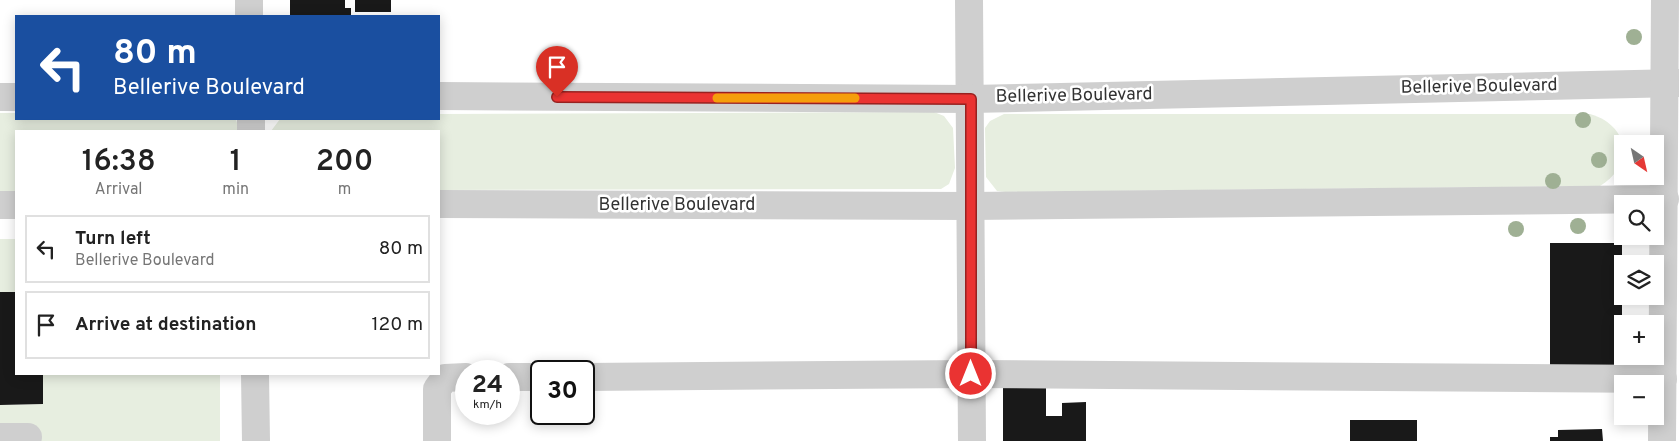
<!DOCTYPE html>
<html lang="en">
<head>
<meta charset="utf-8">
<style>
  body { margin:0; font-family:Overpass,sans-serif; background:#f6f6f6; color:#222; height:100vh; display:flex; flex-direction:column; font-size:19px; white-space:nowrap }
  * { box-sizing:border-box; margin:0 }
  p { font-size:16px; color:#767676 }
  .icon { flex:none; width:28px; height:28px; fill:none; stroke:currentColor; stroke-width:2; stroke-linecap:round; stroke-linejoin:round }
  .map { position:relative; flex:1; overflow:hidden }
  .details { position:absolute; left:15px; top:130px; width:425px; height:245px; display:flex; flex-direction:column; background:#fff; border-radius:0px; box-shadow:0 2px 12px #0003 }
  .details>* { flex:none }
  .banner { position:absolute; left:15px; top:15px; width:425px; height:105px; border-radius:0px; box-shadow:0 2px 12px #0003; background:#1a4fa0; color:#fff; overflow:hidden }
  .needle { width:32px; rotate:146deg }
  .buttons { position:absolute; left:1614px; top:135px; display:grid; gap:10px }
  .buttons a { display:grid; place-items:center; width:50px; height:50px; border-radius:0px; background:#fff; box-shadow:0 2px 12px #0003; font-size:25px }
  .speed { position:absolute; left:455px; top:360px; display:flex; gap:10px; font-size:25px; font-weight:700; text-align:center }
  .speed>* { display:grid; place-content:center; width:65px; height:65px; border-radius:50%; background:#fff; box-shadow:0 2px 12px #0003; line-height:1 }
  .speed small { font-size:12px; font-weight:400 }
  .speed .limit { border:2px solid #111; border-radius:8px; background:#fff; color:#111 }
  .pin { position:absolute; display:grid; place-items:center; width:42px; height:42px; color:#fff; margin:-51px -21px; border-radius:50% 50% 50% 0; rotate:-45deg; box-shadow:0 0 5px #0007 }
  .pin .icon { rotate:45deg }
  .me { position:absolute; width:55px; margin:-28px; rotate:0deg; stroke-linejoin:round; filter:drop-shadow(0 0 4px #0008) }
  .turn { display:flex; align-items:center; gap:18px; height:105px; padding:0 15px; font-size:22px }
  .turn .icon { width:65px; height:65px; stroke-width:2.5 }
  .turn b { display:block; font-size:35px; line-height:42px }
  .eta { display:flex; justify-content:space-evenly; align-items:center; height:85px; text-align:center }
  .eta b { font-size:30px; font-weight:600; line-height:35px }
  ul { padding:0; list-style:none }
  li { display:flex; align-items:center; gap:15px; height:68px; margin:0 10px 8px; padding:0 5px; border:2px solid #e0e0e0; border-radius:0px }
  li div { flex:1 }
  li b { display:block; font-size:19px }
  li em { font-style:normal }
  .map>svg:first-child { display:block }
  .green { fill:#e7eee0 }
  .building { fill:#191919 }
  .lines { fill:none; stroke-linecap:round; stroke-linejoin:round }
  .minor { stroke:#cfcfcf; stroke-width:28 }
  .tree { fill:#9fb094 }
  .route-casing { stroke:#982120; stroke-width:12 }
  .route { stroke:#ea3332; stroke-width:9 }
  .slow { stroke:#f59e0b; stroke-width:9 }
  .labels { text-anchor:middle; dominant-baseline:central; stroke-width:5; stroke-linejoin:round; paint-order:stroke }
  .street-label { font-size:18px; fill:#323232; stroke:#fff }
</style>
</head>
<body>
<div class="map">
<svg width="1679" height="441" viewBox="0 0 1679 441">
  <rect width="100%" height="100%" fill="#fff"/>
  <g class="green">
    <polygon points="934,112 944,116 953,128 955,168 949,184 941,189 439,190 439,131 271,131 280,119 439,119 439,114"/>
    <polygon points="0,113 16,113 16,119 236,119 239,131 16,131 16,193 0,194"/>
    <path d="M 1004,114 L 1590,114 C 1629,125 1635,165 1600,186 L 1005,192 L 997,191 L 986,177 L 985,128 L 990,121 Z"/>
    <rect x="0" y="239" width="16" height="53"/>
    <polygon points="43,374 220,374 220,441 0,441 0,405 42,404"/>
  </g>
  <g class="building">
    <polygon points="290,0 345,0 345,8 351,8 351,16 290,16"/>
    <rect x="355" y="0" width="36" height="12"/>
    <rect x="1550" y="243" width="72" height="124"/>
    <polygon points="0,292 16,292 16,374 43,374 43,404 0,405"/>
    <polygon points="1003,382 1046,382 1046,416 1062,416 1062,403 1086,402 1086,441 1003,441"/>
    <rect x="1350" y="420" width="67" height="21"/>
    <polygon points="1602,429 1603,441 1550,441 1550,437 1558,437 1558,430"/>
  </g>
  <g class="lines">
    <g class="minor">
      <polyline points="249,0 249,16"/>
      <polyline points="969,0 972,441"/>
      <polyline points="439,96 971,99 1679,83"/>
      <polyline points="0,97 16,97"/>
      <polyline points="251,119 251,131"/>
      <polyline points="439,204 971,206 1665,199"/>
      <polyline points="0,205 16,205"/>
      <polyline points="255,374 256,441"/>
      <polyline points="509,377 541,377"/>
      <polyline points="584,377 971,374 1663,379"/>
      <polyline points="0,437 28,437"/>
      <polyline points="437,441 437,389 445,378 466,377"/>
      <polyline points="1662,441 1665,0"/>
    </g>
  </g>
  <g class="tree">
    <circle cx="1634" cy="37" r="8"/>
    <circle cx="1583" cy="120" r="8"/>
    <circle cx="1599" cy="160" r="8"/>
    <circle cx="1553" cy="181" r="8"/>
    <circle cx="1578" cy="226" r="8"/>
    <circle cx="1516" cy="229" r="8"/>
  </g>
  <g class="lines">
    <g class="route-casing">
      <polyline id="route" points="557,97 971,99 971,374"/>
    </g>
    <use href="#route" class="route"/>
    <polyline class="slow" points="717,98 855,98"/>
  </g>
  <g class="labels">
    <g class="street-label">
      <text transform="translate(1479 87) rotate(-1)">Bellerive Boulevard</text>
      <text transform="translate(1074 96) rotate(-1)">Bellerive Boulevard</text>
      <text x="677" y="205">Bellerive Boulevard</text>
    </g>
  </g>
</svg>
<div class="buttons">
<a><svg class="needle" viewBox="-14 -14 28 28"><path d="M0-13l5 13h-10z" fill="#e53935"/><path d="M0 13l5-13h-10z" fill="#767676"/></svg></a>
<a><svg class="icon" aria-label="search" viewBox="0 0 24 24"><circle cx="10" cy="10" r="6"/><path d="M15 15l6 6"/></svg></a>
<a><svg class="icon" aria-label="layers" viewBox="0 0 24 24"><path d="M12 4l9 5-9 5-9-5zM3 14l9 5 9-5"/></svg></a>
<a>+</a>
<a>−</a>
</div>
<div class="speed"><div>24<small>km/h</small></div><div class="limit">30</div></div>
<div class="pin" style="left:557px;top:97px;background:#d93025"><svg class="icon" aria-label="arrive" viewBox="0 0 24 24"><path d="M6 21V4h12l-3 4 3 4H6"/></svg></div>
<svg class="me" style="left:971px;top:374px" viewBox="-20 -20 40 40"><circle r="17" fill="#ea3332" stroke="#fff" stroke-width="3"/><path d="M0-11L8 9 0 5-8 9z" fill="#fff"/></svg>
<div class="banner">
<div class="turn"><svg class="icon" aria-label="left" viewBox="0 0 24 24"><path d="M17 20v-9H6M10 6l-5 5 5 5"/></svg><div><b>80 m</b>Bellerive Boulevard</div></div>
</div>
<section class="details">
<div class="eta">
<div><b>16:38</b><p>Arrival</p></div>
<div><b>1</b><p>min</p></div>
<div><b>200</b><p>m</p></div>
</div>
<ul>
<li><svg class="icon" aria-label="left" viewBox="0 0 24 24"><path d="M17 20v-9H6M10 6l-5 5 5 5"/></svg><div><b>Turn left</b><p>Bellerive Boulevard</p></div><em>80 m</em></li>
<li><svg class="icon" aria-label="arrive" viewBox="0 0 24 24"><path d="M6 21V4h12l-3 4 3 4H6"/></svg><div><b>Arrive at destination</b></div><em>120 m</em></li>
</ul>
</section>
</div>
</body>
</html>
